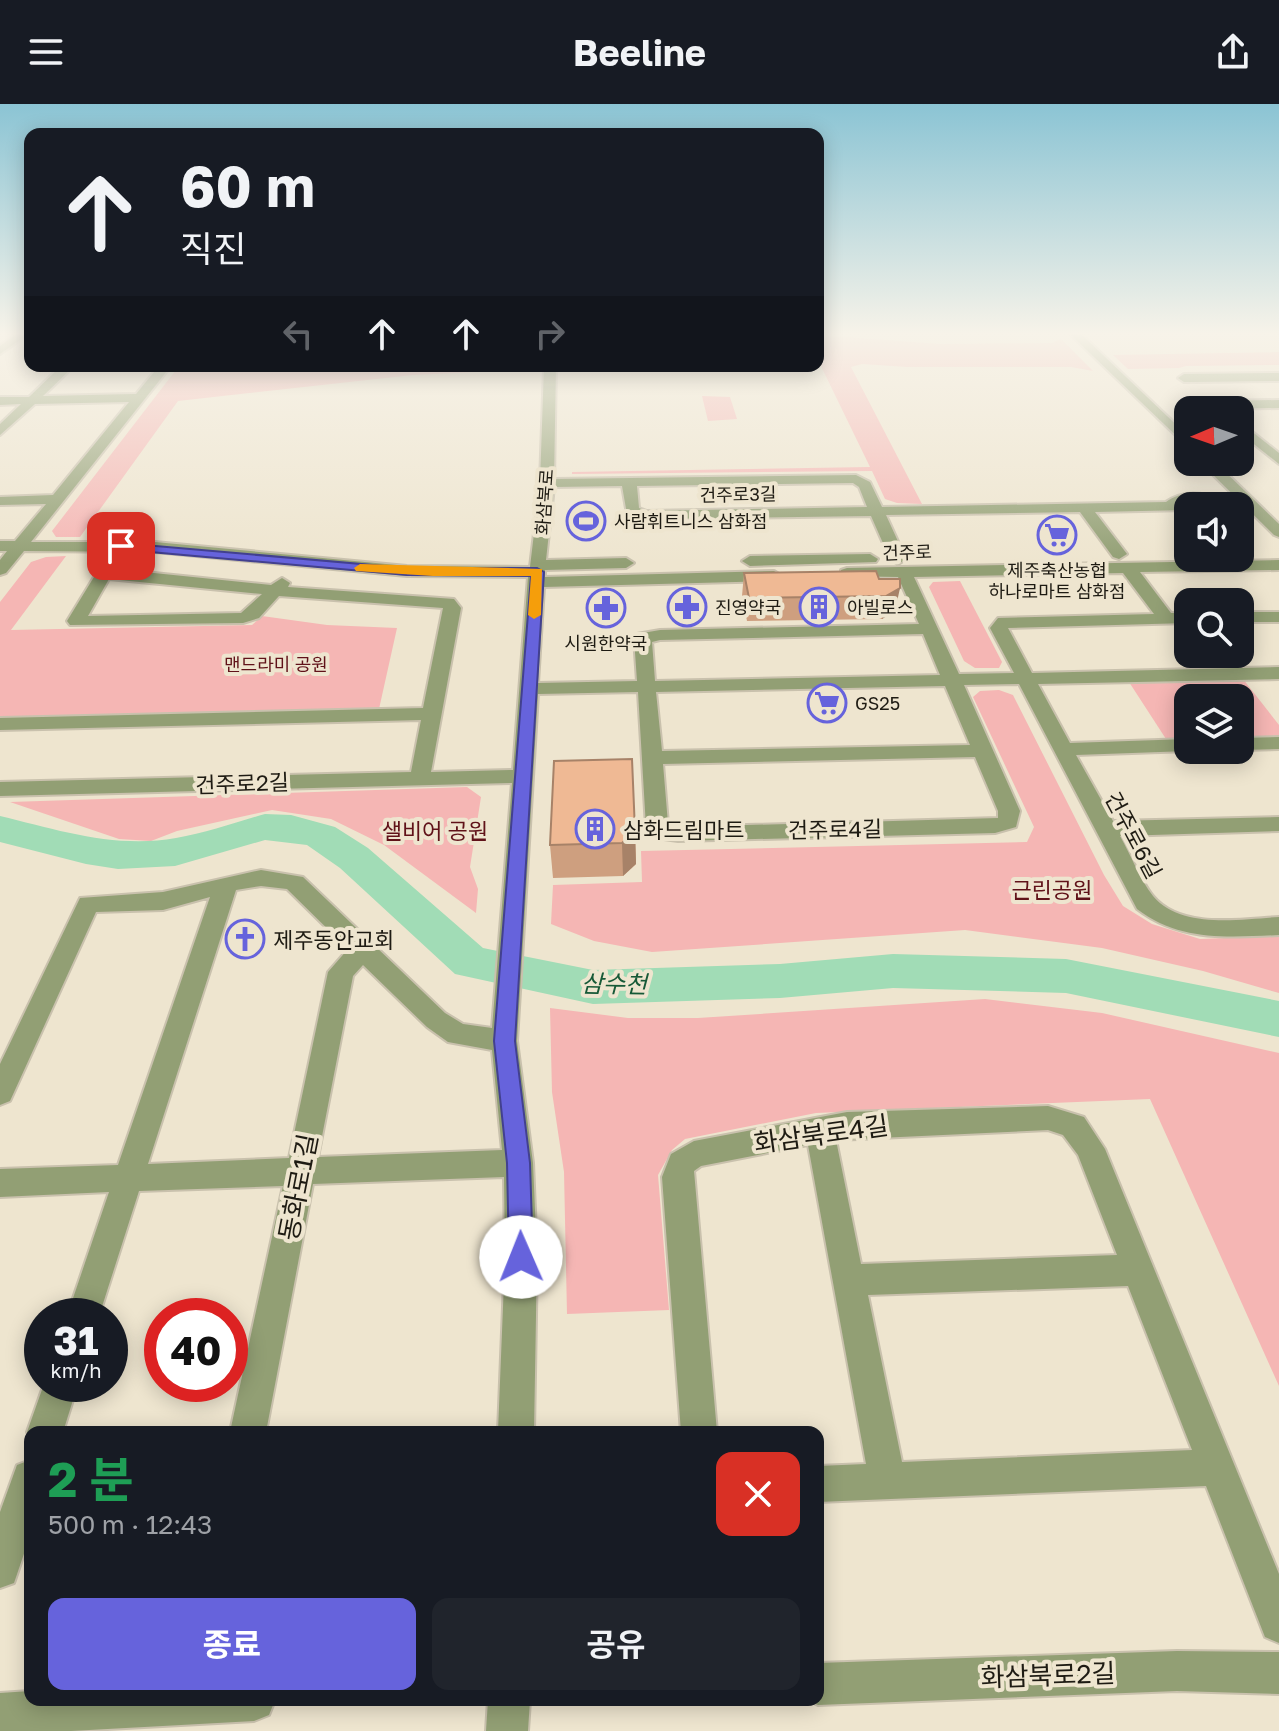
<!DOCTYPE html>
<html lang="ko">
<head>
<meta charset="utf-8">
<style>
  body { margin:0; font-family:"Golos Text","Noto Sans KR",sans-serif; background:#20242c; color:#f1f3f6; height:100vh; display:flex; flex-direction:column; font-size:30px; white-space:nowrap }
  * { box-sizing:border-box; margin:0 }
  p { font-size:26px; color:#9ea1a6 }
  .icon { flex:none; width:44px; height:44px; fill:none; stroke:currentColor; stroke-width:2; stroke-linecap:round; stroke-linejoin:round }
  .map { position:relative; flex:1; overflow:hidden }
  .drawer { position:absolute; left:24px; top:1322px; width:800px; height:280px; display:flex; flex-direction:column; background:#171b24; border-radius:16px; box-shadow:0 4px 20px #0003 }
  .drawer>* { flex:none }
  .banner { position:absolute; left:24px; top:24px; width:800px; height:244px; border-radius:16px; box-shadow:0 4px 20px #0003; background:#171b24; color:#f1f3f6; overflow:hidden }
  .needle { width:52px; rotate:268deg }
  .buttons { position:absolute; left:1174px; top:292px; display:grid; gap:16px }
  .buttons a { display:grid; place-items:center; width:80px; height:80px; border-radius:16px; background:#171b24; box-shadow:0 4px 20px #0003; font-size:40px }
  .speed { position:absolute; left:24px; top:1194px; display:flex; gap:16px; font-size:40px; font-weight:700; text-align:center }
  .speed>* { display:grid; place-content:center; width:104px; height:104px; border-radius:50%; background:#171b24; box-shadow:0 4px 20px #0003; line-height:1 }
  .speed small { font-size:20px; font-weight:400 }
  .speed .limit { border:12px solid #d22; background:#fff; color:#111 }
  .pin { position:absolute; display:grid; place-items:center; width:68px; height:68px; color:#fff; margin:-34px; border-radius:16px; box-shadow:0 4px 12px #0006 }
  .me { position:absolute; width:88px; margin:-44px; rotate:359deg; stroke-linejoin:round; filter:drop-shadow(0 0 6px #0008) }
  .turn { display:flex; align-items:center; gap:28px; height:168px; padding:0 24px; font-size:36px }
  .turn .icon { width:104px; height:104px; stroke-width:2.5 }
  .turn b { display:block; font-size:56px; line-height:68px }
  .lanes { display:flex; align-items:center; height:76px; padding:0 24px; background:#0003; justify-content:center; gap:40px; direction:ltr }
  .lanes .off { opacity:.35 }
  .round { display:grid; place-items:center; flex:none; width:84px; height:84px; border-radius:16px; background:#20242c }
  .head { display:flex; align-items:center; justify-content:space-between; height:136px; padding:0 24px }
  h1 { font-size:48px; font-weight:700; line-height:60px; color:#1e9e55 }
  .button { display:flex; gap:16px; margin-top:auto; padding:16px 24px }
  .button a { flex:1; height:92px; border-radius:16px; background:#6663dc; color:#fff; font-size:32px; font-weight:700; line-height:92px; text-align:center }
  .button a+a { background:#20242c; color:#f1f3f6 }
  header { display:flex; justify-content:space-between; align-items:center; height:104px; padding:0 24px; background:#171b24; font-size:36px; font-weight:700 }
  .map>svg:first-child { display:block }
  .green { fill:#f5b6b4 }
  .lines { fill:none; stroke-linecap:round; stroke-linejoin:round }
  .river { fill:#a1dcb6; fill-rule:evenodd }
  .minor-casing { stroke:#c9c1ad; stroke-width:4 }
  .minor { fill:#929f74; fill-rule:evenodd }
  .wall { fill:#ce9f7f }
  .shaded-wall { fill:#a78268 }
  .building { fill:#efb994; stroke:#a78268; stroke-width:2 }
  .route { fill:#6663dc; stroke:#42408f; stroke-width:2 }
  .slow { fill:#f59e0b }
  .labels { text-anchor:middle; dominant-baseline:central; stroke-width:8; stroke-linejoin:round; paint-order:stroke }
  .far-street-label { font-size:18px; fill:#1e1b13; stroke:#eee5cf }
  .far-poi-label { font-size:18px; fill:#1e1b13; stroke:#eee5cf; text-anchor:start }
  .far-park-label { font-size:18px; fill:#601219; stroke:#eee5cf }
  .street-label { font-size:22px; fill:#1e1b13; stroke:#eee5cf }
  .poi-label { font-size:22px; fill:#1e1b13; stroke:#eee5cf; text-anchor:start }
  .park-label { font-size:22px; fill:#601219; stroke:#eee5cf }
  .water-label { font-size:24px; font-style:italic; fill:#175937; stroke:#eee5cf }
  .near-street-label { font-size:26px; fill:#1e1b13; stroke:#eee5cf }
</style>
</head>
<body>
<header><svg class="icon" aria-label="menu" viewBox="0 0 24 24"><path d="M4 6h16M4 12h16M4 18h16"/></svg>Beeline<svg class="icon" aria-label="share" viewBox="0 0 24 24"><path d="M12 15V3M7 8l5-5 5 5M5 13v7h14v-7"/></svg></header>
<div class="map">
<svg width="1279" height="1627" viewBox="0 0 1279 1627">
  <rect width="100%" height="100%" fill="#eee5cf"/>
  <g class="green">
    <polygon points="818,231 940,240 1052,239 1061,235 1093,267 1071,263 907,263 862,260 851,263 922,400 897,399 885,395 872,367 572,370 572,368 870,363 818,256"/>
    <polygon points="1279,248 1279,261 1186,262 1179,264 1128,265 1113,251"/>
    <polygon points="179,262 225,265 267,262 529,262 528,268 518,266 413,271 178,297 80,433 56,433 52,427"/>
    <polygon points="702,292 730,293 737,315 708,317"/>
    <polygon points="66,452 11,526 252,521 262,512 327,521 397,524 379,605 0,613 0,498 31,458 46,453"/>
    <polygon points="960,477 1002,558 999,564 975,564 964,557 929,483 933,478"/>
    <polygon points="1243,575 1279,621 1279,632 1240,633 1240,594 1188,594 1188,634 1166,635 1129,578"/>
    <polygon points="999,586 1013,591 1104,771 1123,802 1152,820 1200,835 1279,832 1279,889 1203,867 1102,844 965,826 652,848 594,837 551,820 553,781 642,778 641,747 1027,738 1034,723 973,593 980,587"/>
    <polygon points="467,683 481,693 470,763 478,785 476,809 384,741 331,715 272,706 177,727 151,737 119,735 10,698"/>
    <polygon points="985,895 1102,909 1279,949 1279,1282 1150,995 816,1009 685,1035 672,1046 658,1071 669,1206 567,1210 564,1068 552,988 550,904 628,914 698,914"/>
  </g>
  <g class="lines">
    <path class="river" d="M 265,710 L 291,711 L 335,723 L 368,744 L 483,844 L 593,866 L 780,860 L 893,850 L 1066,855 L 1279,897 L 1279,933 L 1066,889 L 893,884 L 780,894 L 593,900 L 455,870 L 340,764 L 307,741 L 265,736 L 175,762 L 118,765 L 86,760 L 0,738 L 0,712 C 58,726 116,745 176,734 C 206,729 236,718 265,710 Z"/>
    <g class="minor-casing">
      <g id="minor">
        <polygon points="15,231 27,231 0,250 0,242"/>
        <polygon points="1071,231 1082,231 1188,332 1188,343"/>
        <path d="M 61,262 L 74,262 L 43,292 L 136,290 L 159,262 L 171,262 L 31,438 L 155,438 L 407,462 L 530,463 L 540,379 L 544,262 L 556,262 L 554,375 L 856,371 L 870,378 L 882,403 L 1166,398 C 1180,388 1203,385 1216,398 L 1213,402 L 1198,402 L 1200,399 L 1191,398 L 1195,402 L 1188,402 L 1188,406 L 1095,408 L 1127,450 L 1119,455 L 1113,453 L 1080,408 L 886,411 L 906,455 L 898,460 L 890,455 L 871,412 L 647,415 L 627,410 L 622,382 L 554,383 L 546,456 L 626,454 L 634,459 L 626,464 L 545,466 L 545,473 L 774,467 L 782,472 L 774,477 L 544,483 L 538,579 L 637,577 L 634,534 L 637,530 L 660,526 L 919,520 L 898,473 L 841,472 L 841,466 L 847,464 L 1279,456 L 1279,466 L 1140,468 L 1171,509 L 1188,509 L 1188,519 L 1008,524 L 1032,569 L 1279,563 L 1279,575 L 1038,580 L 1070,639 L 1188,635 L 1188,646 L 1193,646 L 1188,647 L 1076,651 L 1113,717 L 1279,713 L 1279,727 L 1120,732 C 1131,751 1140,776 1153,792 C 1181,826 1242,815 1279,813 L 1279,831 C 1228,833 1180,838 1137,805 L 1019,580 L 964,581 L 1020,707 L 1016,723 L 995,729 L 678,737 L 657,734 L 646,723 L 638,588 L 538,590 L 517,937 L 533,1059 L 537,1153 L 534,1328 L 498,1328 L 505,1153 L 504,1073 L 313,1080 L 266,1328 L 230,1328 L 283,1082 L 139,1087 L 99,1212 L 67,1212 L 109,1088 L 0,1093 L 0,1065 L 118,1061 L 210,793 L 163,806 L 96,808 L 10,997 L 0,1001 L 0,960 L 80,794 L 163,788 L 261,766 L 303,773 L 445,909 L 463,920 L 492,924 L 512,679 L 0,692 L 0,678 L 411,668 L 421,616 L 0,626 L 0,614 L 423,604 L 443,504 L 279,492 L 259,514 L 243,519 L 70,521 L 67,517 L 105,455 L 111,453 L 119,458 L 115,465 L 271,481 L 282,474 L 290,479 L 288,483 L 454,495 L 461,504 L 431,668 L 513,666 L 528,473 L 407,472 L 155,448 L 24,447 L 6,469 L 0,471 L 0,456 L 7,447 L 0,447 L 0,437 L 15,437 L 46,400 L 0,401 L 0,393 L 53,391 L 129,298 L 35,300 L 0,331 L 0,320 L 21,300 L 0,301 L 0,293 L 29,293 ZM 853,379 L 859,383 L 867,403 L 647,407 L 639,404 L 637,382 ZM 1123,469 L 1154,510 L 998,514 L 990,524 L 1014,569 L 959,570 L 914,473 ZM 109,475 L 262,490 L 241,509 L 88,512 ZM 923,530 L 940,571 L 655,577 L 652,538 L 660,536 ZM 945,582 L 970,641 L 662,647 L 656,588 ZM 975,653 L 998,707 L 998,714 L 678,723 L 668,720 L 663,660 ZM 261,782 L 287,785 L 348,845 L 328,868 L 289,1054 L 148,1060 L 236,786 ZM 363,861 L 427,923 L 448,938 L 492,946 L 502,1046 L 318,1053 L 353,872 Z"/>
        <polygon points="1279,269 1279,277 1184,278 1178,274 1184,270"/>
        <polygon points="1279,296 1279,304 1215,305 1209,301 1215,297"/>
        <polygon points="1240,318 1279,349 1279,360 1240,329"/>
        <polygon points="1200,358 1215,358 1279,420 1279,433 1274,431"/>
        <polygon points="870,450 878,455 876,458 750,462 742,457 750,452"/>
        <rect x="1240" y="508" width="39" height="10"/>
        <polygon points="1279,633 1279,645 1240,646 1239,646 1240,634"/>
        <path d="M 1048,1002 L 1084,1013 L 1105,1045 L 1279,1470 L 1279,1539 L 1265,1533 L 1206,1382 L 818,1398 L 818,1362 L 866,1360 L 808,1041 L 701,1062 L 694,1067 L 717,1328 L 681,1328 L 662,1073 L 671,1050 L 694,1037 L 847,1008 ZM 1048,1026 L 1063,1031 L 1078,1051 L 1117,1151 L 861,1160 L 836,1036 ZM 1128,1182 L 1192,1346 L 902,1358 L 868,1191 Z"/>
        <polygon points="44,1280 78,1280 63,1328 30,1328 30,1335 27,1328"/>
        <polygon points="30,1356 30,1432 14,1479 0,1484 0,1408 17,1361"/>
        <polygon points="1177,1547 1279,1548 1279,1590 1177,1587 818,1601 807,1596 818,1596 818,1559"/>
        <polygon points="30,1587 30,1596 275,1596 269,1611 254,1617 71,1627 0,1627 0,1589"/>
        <polygon points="488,1596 530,1596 528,1627 486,1627"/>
      </g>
    </g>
    <use href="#minor" class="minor"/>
  </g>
  <g class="wall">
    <polygon points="744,469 879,475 895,507 882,515 747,517 742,492"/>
    <polygon points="635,727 636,760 623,772 553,774 550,741"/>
  </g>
  <g class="shaded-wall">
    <polygon points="900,484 895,507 882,515 886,492"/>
    <polygon points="635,727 636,760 623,772 622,739"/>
  </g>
  <g class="building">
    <polygon points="876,467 879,475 900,475 900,484 886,492 749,494 744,469"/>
    <polygon points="632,655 635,727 622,739 550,741 554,657"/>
  </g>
  <linearGradient id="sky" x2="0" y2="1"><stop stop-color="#8bc4d4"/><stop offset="0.5" stop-color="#f7f3e9"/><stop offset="1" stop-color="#f7f3e9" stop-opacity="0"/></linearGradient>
  <rect width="1279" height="459" fill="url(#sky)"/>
  <polygon class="route" points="121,439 407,464 537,464 544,468 515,937 530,1059 533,1153 529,1161 521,1165 512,1161 509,1153 507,1059 494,937 531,472 407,471 117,445 117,440"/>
  <polygon class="slow" points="360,460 542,465 541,511 534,515 528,511 531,472 433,472 356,467 354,464"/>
  <defs>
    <g id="stadium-ring" transform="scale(2)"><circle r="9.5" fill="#eee5cf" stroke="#6663dc" stroke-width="1.5"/><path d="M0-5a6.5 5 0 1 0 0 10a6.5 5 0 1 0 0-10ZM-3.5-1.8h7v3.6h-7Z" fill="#6663dc"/></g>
    <g id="supermarket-ring" transform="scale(2)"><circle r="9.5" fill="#eee5cf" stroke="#6663dc" stroke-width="1.5"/><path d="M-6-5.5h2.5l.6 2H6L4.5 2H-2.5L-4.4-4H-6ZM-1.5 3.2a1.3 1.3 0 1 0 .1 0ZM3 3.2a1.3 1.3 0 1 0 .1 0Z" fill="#6663dc"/></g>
    <g id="pharmacy-ring" transform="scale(2)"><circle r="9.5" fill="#eee5cf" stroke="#6663dc" stroke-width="1.5"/><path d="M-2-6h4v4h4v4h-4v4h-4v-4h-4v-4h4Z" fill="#6663dc"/></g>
    <g id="building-ring" transform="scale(2)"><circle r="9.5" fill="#eee5cf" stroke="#6663dc" stroke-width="1.5"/><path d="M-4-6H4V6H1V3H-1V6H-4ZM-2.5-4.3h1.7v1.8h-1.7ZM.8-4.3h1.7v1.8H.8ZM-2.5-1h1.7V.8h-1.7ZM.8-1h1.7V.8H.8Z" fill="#6663dc"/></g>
    <g id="church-ring" transform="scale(2)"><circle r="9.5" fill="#eee5cf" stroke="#6663dc" stroke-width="1.5"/><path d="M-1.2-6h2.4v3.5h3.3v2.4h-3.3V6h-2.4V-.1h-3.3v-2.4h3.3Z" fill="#6663dc"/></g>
  </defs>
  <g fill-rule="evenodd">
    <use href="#stadium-ring" x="586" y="417"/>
    <use href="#supermarket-ring" x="1057" y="431"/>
    <use href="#pharmacy-ring" x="687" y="503"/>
    <use href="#building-ring" x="819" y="503"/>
    <use href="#pharmacy-ring" x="606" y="504"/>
    <use href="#supermarket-ring" x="827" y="599"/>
    <use href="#building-ring" x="595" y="725"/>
    <use href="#church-ring" x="245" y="835"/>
  </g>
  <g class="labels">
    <g class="far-street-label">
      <text transform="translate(738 390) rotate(-1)">건주로3길</text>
      <text transform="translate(544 398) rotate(-86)">화삼북로</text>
      <text transform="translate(907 448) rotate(-2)">건주로</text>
    </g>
    <g class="far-poi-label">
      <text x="614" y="417">사람휘트니스 삼화점</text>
      <text x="1057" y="466" text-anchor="middle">제주축산농협<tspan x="1057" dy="21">하나로마트 삼화점</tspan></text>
      <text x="715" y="503">진영약국</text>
      <text x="847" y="503">아빌로스</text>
      <text x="606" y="539" text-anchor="middle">시원한약국</text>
      <text x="855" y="599">GS25</text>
    </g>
    <g class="far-park-label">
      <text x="276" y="560">맨드라미 공원</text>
    </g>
    <g class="street-label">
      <text transform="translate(242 679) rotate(-2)">건주로2길</text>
      <text transform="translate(835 725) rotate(-1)">건주로4길</text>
      <text transform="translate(1134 731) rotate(62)">건주로6길</text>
    </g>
    <g class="poi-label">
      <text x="623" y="725">삼화드림마트</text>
      <text x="273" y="835">제주동안교회</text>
    </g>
    <g class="park-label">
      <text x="435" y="726">샐비어 공원</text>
      <text x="1052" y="785">근린공원</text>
    </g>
    <g class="water-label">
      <text transform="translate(614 879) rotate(1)">삼수천</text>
    </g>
    <g class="near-street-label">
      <text transform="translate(821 1030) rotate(-8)">화삼북로4길</text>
      <text transform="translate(298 1083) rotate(-79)">동화로1길</text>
      <text transform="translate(1048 1571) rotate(-2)">화삼북로2길</text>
    </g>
  </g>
</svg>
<div class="buttons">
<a><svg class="needle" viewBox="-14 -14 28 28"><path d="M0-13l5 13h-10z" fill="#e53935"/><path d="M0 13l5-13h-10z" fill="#9ea1a6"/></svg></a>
<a><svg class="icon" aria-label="sound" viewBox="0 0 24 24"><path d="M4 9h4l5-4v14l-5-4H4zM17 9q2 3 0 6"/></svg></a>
<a><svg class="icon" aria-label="search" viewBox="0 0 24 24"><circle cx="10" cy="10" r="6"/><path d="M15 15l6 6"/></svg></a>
<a><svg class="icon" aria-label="layers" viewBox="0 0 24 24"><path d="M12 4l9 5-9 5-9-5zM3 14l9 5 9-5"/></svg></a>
</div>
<div class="speed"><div>31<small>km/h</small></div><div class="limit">40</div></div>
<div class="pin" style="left:121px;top:442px;background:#d93025"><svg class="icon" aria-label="arrive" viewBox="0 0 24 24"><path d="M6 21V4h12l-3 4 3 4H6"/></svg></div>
<svg class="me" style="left:521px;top:1153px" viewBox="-20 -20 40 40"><circle r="19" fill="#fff"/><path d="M0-13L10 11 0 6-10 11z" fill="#6663dc"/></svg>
<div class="banner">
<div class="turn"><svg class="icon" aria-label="ahead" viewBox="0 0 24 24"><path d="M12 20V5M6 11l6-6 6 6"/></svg><div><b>60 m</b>직진</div></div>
<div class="lanes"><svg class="icon off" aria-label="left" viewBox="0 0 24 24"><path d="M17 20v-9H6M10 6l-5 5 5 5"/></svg><svg class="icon" aria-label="ahead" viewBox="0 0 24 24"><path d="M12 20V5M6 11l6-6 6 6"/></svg><svg class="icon" aria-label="ahead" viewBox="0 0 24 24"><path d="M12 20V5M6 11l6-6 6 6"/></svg><svg class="icon off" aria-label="right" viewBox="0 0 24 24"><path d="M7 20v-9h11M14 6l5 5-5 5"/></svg></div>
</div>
<section class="drawer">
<div class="head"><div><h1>2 분</h1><p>500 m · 12:43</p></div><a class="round" style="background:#d93025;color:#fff"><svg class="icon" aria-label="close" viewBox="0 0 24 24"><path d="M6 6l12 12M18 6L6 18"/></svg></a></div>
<div class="button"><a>종료</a><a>공유</a></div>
</section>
</div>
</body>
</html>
